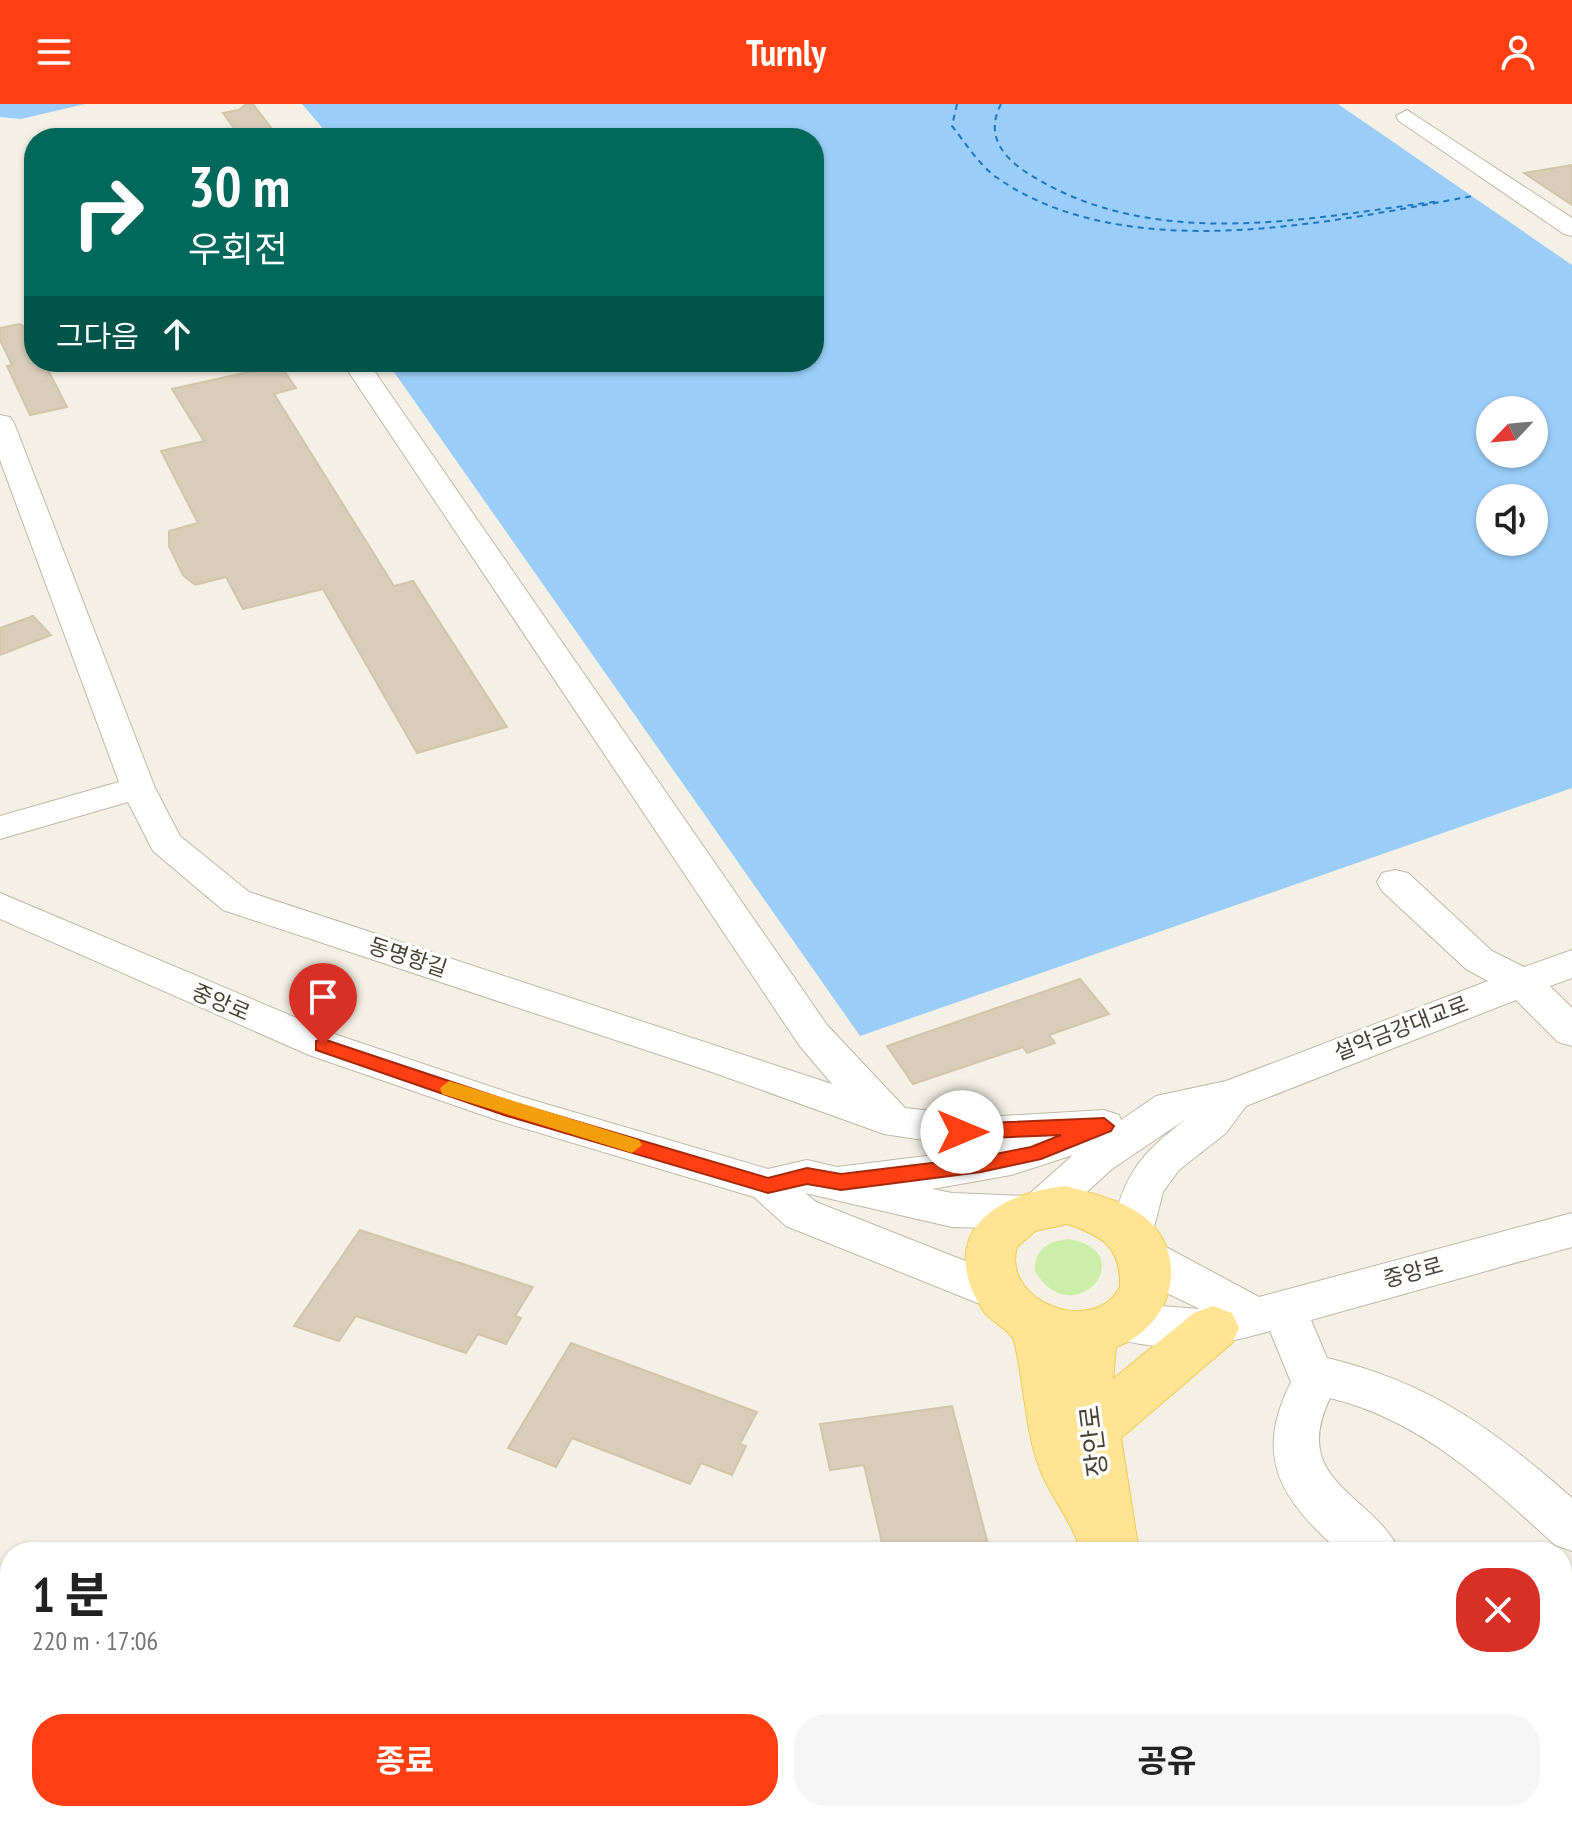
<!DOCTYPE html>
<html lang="ko">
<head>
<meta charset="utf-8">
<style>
  body { margin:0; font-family:"PT Sans Narrow","Noto Sans KR",sans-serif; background:#f6f6f6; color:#222; height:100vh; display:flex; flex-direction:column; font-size:30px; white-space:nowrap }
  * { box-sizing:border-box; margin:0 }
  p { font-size:26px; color:#767676 }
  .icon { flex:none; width:44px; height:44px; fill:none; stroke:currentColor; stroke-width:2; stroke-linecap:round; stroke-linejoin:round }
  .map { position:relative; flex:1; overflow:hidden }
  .panel { position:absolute; left:0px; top:1438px; width:1572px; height:280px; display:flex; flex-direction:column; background:#fff; border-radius:32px 32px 0 0; box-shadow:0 2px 6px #0004 }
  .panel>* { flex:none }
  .guide { position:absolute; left:24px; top:24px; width:800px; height:244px; border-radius:32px; box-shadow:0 2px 6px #0004; background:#00695c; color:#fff; overflow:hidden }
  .needle { width:52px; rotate:244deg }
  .controls { position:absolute; left:1476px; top:292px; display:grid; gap:16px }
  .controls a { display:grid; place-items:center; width:72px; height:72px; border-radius:50%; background:#fff; box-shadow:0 2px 6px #0004; font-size:40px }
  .pin { position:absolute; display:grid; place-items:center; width:68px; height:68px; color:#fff; margin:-82px -34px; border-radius:50% 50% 50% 0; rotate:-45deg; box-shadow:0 0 8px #0007 }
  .pin .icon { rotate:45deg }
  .me { position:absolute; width:88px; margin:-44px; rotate:90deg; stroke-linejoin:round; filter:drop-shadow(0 0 6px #0008) }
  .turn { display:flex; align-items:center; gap:28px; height:168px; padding:0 32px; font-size:36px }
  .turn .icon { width:104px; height:104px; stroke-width:2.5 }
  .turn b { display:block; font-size:56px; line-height:68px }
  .then { display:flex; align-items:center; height:76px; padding:0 32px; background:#0003; gap:16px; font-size:30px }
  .round { display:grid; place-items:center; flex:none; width:84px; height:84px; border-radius:32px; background:#f6f6f6 }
  .summary { display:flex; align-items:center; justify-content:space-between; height:136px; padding:0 32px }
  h1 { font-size:48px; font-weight:700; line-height:60px }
  .cta { display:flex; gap:16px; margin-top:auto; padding:16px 32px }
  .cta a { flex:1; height:92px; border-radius:32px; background:#ff3f11; color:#fff; font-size:32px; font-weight:700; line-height:92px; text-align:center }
  .cta a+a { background:#f6f6f6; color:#222 }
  header { display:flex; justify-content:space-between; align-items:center; height:104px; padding:0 32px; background:#ff3f11; color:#fff; font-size:36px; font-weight:700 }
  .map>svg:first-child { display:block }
  .green { fill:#cbeea9 }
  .water { fill:#9acef8; fill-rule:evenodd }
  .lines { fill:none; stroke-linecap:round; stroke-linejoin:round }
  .ferry { stroke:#2076c0; stroke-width:2; stroke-dasharray:6 5; stroke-linecap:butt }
  .building { fill:#d7cdb9; stroke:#d3c5ab; stroke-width:2 }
  .minor-casing { stroke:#c1b9a6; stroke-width:2 }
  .major-casing { stroke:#f1c956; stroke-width:2 }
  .minor { fill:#fff; fill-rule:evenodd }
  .major { fill:#ffe593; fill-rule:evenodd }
  .route { fill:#ff3f11; stroke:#a6290b; stroke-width:2 }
  .slow { fill:#f59e0b }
  .labels { text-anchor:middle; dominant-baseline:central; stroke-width:7; stroke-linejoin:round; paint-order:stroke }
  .street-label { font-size:22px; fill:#484134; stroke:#fff }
  .near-street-label { font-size:26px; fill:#484134; stroke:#fff }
</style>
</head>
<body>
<header><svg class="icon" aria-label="menu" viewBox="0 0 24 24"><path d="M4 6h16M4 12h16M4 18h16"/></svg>Turnly<svg class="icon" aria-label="person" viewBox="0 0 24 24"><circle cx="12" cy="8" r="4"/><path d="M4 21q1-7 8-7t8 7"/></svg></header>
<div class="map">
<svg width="1572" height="1718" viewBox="0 0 1572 1718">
  <rect width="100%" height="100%" fill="#f4f0e5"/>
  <path class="green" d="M 1068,1135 C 1145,1148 1072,1232 1035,1167 C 1034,1145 1049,1137 1068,1135 Z"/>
  <g class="water">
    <polygon points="0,0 85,0 21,15 0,13"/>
    <path d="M 302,0 L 1338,0 L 1572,161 L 1572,684 L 860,932 L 387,258 L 814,258 L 814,34 L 331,34 ZM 1534,306 L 1534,350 L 1490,350 L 1490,306 ZM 1490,394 L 1534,394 L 1534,438 L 1490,438 Z"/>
  </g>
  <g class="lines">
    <g class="ferry">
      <path d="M 957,0 L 952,22 C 965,38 979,61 996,73 C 1125,164 1329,118 1473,92"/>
      <path d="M 1001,0 C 985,31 1002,53 1029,70 C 1152,148 1304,115 1440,97"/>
    </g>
  </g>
  <g class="building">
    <polygon points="246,0 253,0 279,34 241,34 223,9 239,6"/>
    <polygon points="1572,61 1572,101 1524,69"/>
    <polygon points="19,220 30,225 34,232 34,258 44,258 67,303 30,311 7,262 12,261 0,236 0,224"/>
    <polygon points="280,261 296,284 274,290 394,482 413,477 507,623 417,649 323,485 243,505 226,473 195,481 183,471 169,442 169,427 198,419 161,347 204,337 172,285"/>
    <polygon points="33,512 51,531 0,551 0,524"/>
    <polygon points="1080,875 1109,910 1049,931 1055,939 1027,949 1023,943 913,980 887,942"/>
    <polygon points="360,1126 533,1183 515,1212 521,1214 506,1240 478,1230 466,1249 356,1212 339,1237 294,1222"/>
    <polygon points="571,1239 757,1308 740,1340 746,1342 732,1371 701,1359 690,1380 572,1334 556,1363 508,1344"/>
    <polygon points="952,1302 990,1448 884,1448 864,1361 830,1366 820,1320"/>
  </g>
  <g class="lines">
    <g class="minor-casing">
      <g id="minor">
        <polygon points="1407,6 1572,114 1572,132 1564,130 1399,17 1396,12"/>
        <path d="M 342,258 L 368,258 L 827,921 L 905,1004 L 984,1013 L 1104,1006 L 1119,1011 L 1121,1016 L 1156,992 L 1226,977 L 1488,877 L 1466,865 L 1382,787 L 1377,778 L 1382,769 L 1395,766 L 1408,769 L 1492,847 L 1524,863 L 1572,846 L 1572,874 L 1550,882 L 1572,904 L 1572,942 L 1558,938 L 1516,896 L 1246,1002 L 1226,1029 L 1179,1066 L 1163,1088 L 1151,1135 L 1259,1193 L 1572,1109 L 1572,1143 L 1311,1216 L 1327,1254 C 1429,1278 1495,1326 1572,1394 L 1572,1447 L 1555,1441 C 1487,1379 1421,1316 1330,1294 C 1289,1379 1373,1389 1400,1448 L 1340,1448 C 1281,1395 1253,1354 1291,1278 L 1270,1227 C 1214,1243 1163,1251 1105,1231 L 1098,1218 L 1105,1205 L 1121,1199 L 1200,1205 C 1173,1192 1137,1178 1123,1151 L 1126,1145 L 1117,1142 L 1110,1130 C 1126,1069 1136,1054 1186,1015 L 1112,1065 L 1058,1114 L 1023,1125 L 952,1123 L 805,1089 L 816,1098 L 1016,1177 L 1022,1190 L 1016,1203 L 1000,1208 L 786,1122 L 754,1093 L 500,1017 L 309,951 L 0,815 L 0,789 L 337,931 L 522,993 L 768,1065 L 807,1056 L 837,1063 L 983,1045 L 884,1030 L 709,967 L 223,806 L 153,747 L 128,698 L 0,735 L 0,712 L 119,678 L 0,356 L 0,311 L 10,313 L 14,319 L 155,684 L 180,732 L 249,788 L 832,980 L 799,941 ZM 1073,1051 L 1027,1092 L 952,1089 L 932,1085 L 1011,1071 Z"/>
        <rect x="1562" y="1530" width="10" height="48"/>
      </g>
    </g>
    <g class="major-casing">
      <g id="major">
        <path d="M 1067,1082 C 1096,1091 1129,1097 1151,1119 C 1191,1162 1167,1225 1116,1243 L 1113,1275 L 1194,1209 L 1213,1202 L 1232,1209 L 1239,1224 L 1232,1239 L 1121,1334 L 1139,1448 L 1081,1448 C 1074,1421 1053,1396 1041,1368 C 1024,1325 1025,1280 1014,1237 C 1011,1226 991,1218 984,1208 C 934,1131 994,1089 1067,1082 ZM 1067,1120 C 1103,1132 1121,1143 1120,1183 C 1094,1233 1001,1198 1017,1143 L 1035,1127 Z"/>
        <polygon points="1154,1708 1218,1708 1221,1718 1157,1718"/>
      </g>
    </g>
    <use href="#minor" class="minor"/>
    <use href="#major" class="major"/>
  </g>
  <polygon class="route" points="323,935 518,1000 768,1074 807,1064 841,1070 981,1053 1031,1043 1061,1031 962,1035 952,1028 962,1020 1104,1014 1114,1022 1111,1027 1041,1055 981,1068 841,1086 807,1080 768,1089 507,1012 316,946 316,937"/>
  <polygon class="slow" points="449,977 639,1036 642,1041 632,1049 442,990 440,984"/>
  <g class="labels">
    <g class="street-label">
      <text transform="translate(408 853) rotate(18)">동명항길</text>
      <text transform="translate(221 898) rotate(23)">중앙로</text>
      <text transform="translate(1401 924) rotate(-21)">설악금강대교로</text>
      <text transform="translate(1413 1168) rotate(-15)">중앙로</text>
    </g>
    <g class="near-street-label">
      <text transform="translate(1093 1337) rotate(-97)">장안로</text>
    </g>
  </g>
</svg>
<div class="controls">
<a><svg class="needle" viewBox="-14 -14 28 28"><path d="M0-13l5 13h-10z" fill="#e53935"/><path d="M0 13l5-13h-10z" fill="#767676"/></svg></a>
<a><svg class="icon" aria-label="sound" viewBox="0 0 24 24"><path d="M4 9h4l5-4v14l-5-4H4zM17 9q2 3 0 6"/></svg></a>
</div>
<div class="pin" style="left:323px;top:941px;background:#d93025"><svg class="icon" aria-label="arrive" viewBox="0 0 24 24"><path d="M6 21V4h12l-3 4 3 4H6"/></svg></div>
<svg class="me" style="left:962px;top:1028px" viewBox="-20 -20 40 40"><circle r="19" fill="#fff"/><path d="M0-13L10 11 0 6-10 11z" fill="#ff3f11"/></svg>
<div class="guide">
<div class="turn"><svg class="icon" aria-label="right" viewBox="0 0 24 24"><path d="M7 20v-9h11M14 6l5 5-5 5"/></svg><div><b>30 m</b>우회전</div></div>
<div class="then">그다음<svg class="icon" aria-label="ahead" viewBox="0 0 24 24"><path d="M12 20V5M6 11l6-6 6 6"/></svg></div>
</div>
<section class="panel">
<div class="summary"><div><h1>1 분</h1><p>220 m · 17:06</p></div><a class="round" style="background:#d93025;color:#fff"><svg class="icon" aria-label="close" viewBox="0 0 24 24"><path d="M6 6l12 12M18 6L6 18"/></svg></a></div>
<div class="cta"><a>종료</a><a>공유</a></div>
</section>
</div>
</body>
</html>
